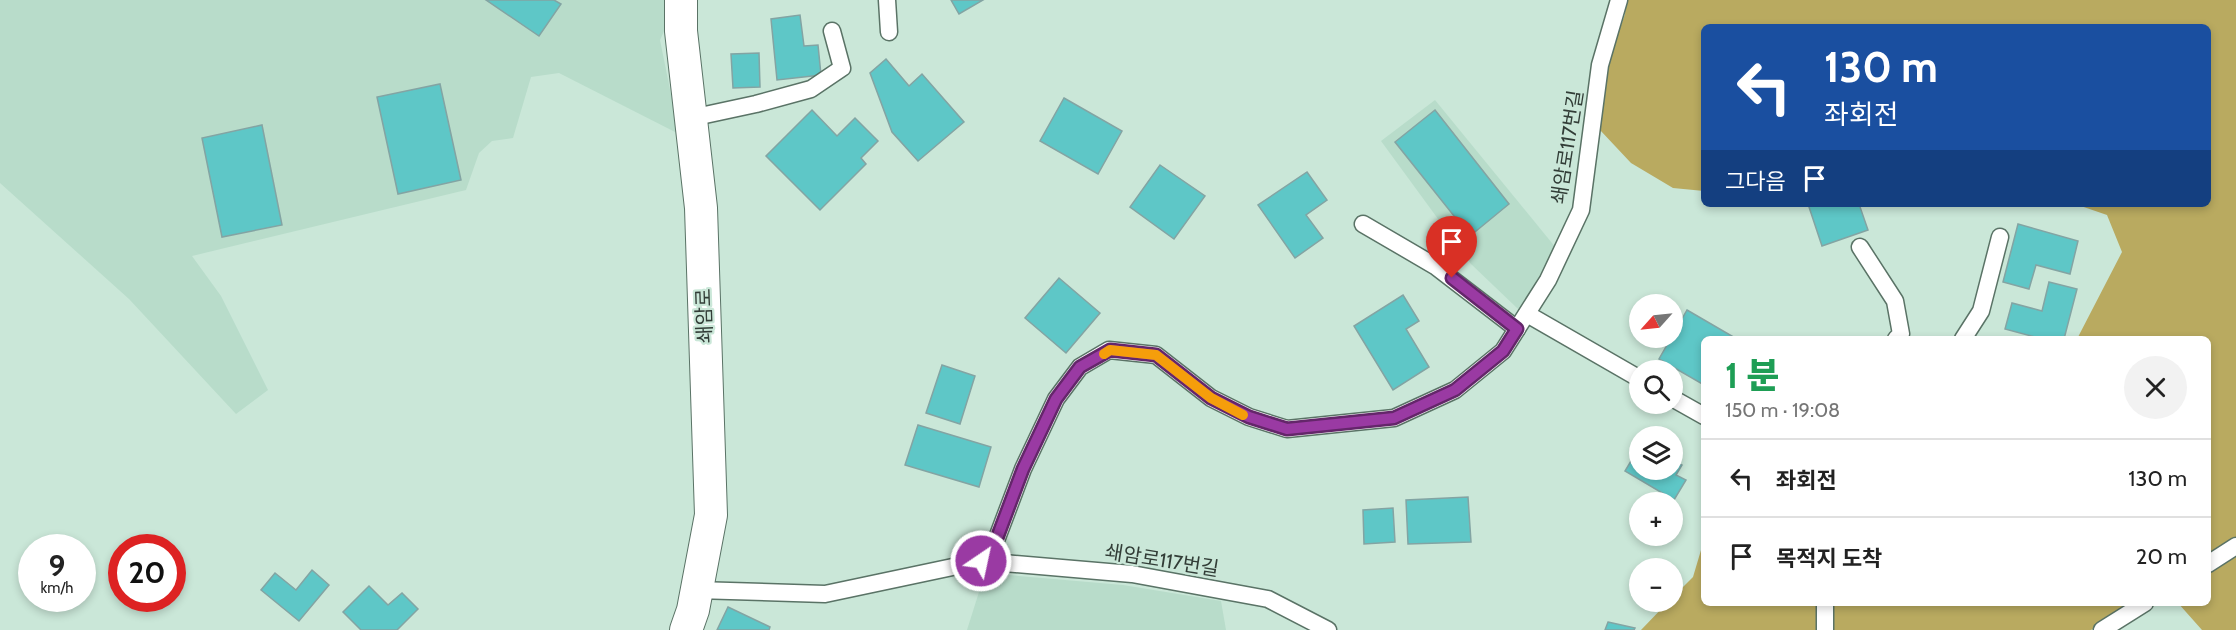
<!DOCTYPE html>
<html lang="ko">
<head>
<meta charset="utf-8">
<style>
  body { margin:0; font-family:Cabin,"Noto Sans KR",sans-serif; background:#f2f2f2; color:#222; height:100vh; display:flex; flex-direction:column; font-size:22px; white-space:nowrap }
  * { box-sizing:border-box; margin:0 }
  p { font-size:20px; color:#767676 }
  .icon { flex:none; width:33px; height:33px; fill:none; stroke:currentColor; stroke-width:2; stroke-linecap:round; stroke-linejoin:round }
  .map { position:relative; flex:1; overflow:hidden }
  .drawer { position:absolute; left:1701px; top:336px; width:510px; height:270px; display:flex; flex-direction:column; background:#fff; border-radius:9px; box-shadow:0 3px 9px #0003 }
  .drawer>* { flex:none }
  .top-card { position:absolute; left:1701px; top:24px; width:510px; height:183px; border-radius:9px; box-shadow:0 3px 9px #0003; background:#1a4fa0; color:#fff; overflow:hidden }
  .needle { width:39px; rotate:243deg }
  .buttons { position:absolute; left:1629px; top:294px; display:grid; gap:12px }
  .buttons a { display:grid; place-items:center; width:54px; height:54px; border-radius:50%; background:#fff; box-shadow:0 3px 9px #0003; font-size:30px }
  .speed { position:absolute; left:18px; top:534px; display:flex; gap:12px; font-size:30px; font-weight:700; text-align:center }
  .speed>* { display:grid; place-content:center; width:78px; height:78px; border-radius:50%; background:#fff; box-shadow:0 3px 9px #0003; line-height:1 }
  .speed small { font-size:15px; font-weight:400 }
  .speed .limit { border:9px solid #d22; background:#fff; color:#111 }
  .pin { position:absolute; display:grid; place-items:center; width:51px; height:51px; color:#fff; margin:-62px -26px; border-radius:50% 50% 50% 0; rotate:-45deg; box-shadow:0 0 6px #0007 }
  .pin .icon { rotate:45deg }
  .me { position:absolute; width:66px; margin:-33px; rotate:34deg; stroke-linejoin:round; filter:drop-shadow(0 0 4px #0008) }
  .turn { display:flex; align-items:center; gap:21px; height:126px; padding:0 24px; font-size:27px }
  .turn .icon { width:78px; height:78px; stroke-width:2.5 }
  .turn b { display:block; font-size:42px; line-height:51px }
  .then { display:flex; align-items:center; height:57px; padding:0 24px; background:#0003; gap:12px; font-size:22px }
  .round { display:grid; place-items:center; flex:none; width:63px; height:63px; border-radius:32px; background:#f2f2f2 }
  .overview { display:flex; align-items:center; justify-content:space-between; height:102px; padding:0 24px }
  h1 { font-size:36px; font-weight:800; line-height:45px; color:#1e9e55 }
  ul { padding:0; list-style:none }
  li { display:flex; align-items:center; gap:18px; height:78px; padding:0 24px; border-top:2px solid #e0e0e0 }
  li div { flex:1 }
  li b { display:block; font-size:22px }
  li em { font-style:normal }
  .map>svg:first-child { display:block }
  .built { fill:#b8dcca }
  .forest { fill:#b9aa60 }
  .building { fill:#5ec7c7; stroke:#83a4a3; stroke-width:1.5 }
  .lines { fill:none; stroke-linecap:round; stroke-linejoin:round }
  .service-casing { stroke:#5a7366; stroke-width:19 }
  .minor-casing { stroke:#5a7366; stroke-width:34 }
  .service { stroke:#fff; stroke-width:16 }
  .minor { stroke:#fff; stroke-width:32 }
  .route-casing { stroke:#64266a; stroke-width:15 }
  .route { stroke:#9a3aa3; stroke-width:10 }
  .slow { stroke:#f59e0b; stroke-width:10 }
  .labels { text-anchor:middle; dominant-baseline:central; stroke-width:4.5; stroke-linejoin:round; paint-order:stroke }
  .street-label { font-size:20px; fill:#323d37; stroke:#cae7d8 }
</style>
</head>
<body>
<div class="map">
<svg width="2236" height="630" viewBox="0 0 2236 630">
  <rect width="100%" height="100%" fill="#cae7d8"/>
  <g class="built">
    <polygon points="0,0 668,0 668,22 660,40 679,134 559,73 531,77 513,138 492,141 479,153 466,190 192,256 221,296 268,390 236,414 129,299 0,183"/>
    <polygon points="1435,100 1556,248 1527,314 1517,308 1471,264 1381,141"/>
    <polygon points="985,573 1123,585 1221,601 1226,630 967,630"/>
  </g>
  <g class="forest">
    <polygon points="1626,0 2236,0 2236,630 2202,630 2178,603 2208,603 2208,339 2077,339 2122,252 2107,215 2075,204 2208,204 2208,27 1704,27 1704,191 1673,188 1631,163 1600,130 1606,69 1625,14"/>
    <polygon points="1704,540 1704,603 2132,603 2091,630 1641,630 1668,602 1672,602 1673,597 1693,577"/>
  </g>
  <g class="building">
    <polygon points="486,0 554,0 561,4 539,36"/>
    <polygon points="951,0 983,0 959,14"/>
    <polygon points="800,15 804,46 818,45 821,75 777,80 771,19"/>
    <polygon points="759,53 760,87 733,88 731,54"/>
    <polygon points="886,59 909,86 922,74 964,122 918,161 892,132 870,73"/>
    <polygon points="440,84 461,180 398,194 377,97"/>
    <polygon points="1064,98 1122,131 1098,174 1040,141"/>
    <polygon points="812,110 837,136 855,118 878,141 861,158 866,164 820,210 766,156"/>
    <polygon points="1435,110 1509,204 1470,236 1395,142"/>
    <polygon points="262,125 282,225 222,237 202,138"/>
    <polygon points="1160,165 1205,196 1174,239 1130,207"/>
    <polygon points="1307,172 1327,200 1306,215 1323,238 1295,258 1258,205"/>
    <polygon points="1808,204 1859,204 1868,230 1822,246"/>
    <polygon points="2018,224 2078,241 2070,274 2036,265 2029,289 2003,282"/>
    <polygon points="1059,278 1100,313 1066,353 1025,318"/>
    <polygon points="2049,282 2077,289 2064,339 2042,339 2005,329 2012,303 2042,311"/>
    <polygon points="1403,295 1419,321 1406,329 1429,367 1393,390 1354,326"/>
    <polygon points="1687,310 1737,339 1704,339 1704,385 1659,359"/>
    <polygon points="942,365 975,376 960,424 926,413"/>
    <polygon points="918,425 991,447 979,487 905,465"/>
    <polygon points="1640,446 1640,470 1672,470 1672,460 1682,465 1676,475 1686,480 1674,500 1625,471"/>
    <polygon points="1468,497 1471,542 1408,544 1406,500"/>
    <polygon points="1393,508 1395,542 1364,544 1363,510"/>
    <polygon points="312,570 329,585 299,621 261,590 275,573 296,590"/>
    <polygon points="369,586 388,605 402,593 418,609 397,630 361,630 343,612"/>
    <polygon points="728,607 770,627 769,630 717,630"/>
    <polygon points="1608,622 1635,628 1634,630 1605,630"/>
  </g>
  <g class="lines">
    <g class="service-casing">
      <g id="service">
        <polyline points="887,0 889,32"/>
        <polyline points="691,118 756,104 811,89 842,68 832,31"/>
        <polyline points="1363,224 1435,266 1517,329"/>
        <polyline points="1860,247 1895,301 1901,334 1896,339"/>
        <polyline points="1527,314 1640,379"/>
        <polyline points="1963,339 1981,311 2000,237"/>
        <polyline points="1672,398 1704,416"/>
        <polyline points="981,561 997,538 1023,469 1056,399 1080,367 1109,350 1156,355 1211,398 1249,417 1287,429 1394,418 1455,390 1503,351 1548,280 1581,210 1600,65 1619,0"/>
        <polyline points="2208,564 2236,546"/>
        <polyline points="696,590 825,594 981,561 1132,574 1268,599 1328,630"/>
        <polyline points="1825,603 1825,630"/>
        <polyline points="2102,630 2145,603"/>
      </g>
    </g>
    <g class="minor-casing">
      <polyline id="minor" points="681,0 681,31 701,208 711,515 693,610 686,630"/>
    </g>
    <use href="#service" class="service"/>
    <use href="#minor" class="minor"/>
  </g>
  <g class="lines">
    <g class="route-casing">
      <polyline id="route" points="981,561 997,538 1023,469 1056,399 1080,367 1110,350 1156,355 1211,398 1249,417 1287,429 1394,418 1455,390 1503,351 1517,329 1452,278"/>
    </g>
    <use href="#route" class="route"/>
    <polyline class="slow" points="1104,354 1110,350 1156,355 1211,398 1243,415"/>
  </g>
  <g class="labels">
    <g class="street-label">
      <text transform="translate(1567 147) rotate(-81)">쇄암로117번길</text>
      <text transform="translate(704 316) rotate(-92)">쇄암로</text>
      <text transform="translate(1162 560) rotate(9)">쇄암로117번길</text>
    </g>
  </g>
</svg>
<div class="buttons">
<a><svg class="needle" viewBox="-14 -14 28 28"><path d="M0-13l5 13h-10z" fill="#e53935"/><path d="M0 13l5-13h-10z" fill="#767676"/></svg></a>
<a><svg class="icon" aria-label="search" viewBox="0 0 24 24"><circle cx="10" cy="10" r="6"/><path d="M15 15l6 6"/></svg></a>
<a><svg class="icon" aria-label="layers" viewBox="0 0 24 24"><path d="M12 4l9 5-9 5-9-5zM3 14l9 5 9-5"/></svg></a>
<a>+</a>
<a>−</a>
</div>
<div class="speed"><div>9<small>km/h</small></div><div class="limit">20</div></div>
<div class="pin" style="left:1452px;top:278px;background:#d93025"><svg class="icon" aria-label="arrive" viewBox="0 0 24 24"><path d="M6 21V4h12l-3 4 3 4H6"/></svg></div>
<svg class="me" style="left:981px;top:561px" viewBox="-20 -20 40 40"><circle r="17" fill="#9a3aa3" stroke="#fff" stroke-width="3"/><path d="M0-11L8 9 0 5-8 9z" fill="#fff"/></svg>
<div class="top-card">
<div class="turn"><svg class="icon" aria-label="left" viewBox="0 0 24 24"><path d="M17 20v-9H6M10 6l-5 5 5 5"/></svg><div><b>130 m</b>좌회전</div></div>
<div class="then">그다음<svg class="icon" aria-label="arrive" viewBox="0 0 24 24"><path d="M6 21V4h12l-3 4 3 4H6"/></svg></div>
</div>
<section class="drawer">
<div class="overview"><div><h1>1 분</h1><p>150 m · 19:08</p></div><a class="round"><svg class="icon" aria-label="close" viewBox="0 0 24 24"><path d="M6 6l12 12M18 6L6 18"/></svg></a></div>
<ul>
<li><svg class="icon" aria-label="left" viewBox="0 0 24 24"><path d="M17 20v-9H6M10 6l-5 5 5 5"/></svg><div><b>좌회전</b></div><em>130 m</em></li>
<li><svg class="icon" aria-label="arrive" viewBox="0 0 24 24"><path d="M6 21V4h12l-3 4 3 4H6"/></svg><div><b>목적지 도착</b></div><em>20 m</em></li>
</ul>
</section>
</div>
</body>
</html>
